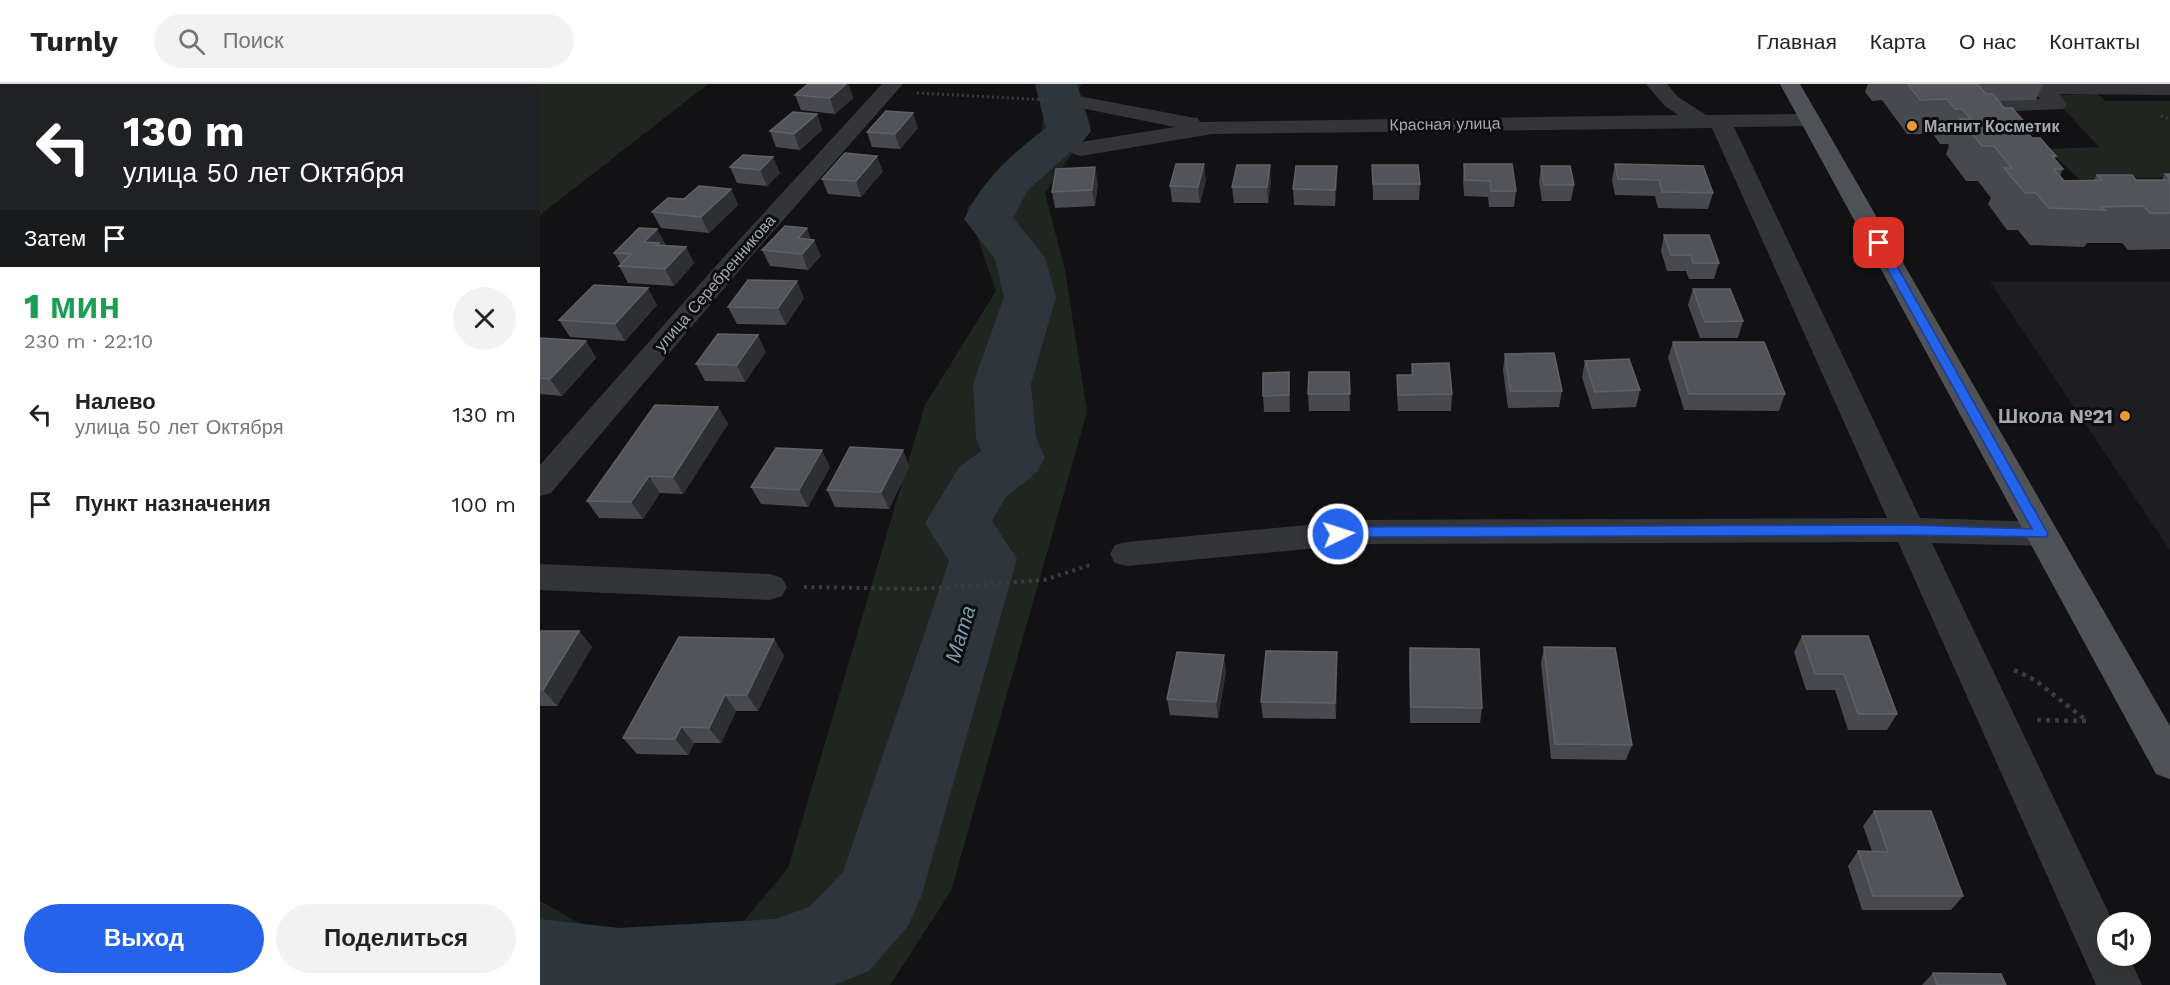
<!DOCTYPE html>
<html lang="ru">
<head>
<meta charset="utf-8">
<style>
  body { margin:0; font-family:"Work Sans",sans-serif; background:#f2f2f2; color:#222; height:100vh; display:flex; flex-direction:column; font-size:22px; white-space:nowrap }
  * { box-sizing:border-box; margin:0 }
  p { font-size:20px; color:#767676 }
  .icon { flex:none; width:33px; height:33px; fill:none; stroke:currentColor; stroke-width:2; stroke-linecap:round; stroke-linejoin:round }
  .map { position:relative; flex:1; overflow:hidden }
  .drawer { display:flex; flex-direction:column; background:#fff; width:540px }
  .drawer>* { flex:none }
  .hud { background:#202124; color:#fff; overflow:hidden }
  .fabs { position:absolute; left:1557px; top:828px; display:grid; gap:12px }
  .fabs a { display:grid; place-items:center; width:54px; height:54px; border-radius:50%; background:#fff; box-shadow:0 6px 24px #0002; font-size:30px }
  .pin { position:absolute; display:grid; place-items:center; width:51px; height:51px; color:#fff; margin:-26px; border-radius:12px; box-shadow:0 3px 9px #0006 }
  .me { position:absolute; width:66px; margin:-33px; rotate:86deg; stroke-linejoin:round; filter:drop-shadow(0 0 4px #0008) }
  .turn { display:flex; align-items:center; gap:21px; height:126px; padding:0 24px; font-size:27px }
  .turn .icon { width:78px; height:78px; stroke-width:2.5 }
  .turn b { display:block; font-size:42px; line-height:51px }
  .then { display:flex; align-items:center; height:57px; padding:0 24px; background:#0003; gap:12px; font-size:22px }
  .round { display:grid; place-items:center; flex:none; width:63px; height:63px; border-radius:32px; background:#f2f2f2 }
  .headline { display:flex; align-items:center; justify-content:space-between; height:102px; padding:0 24px }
  h1 { font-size:36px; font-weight:800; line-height:45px; color:#1e9e55 }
  .button { display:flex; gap:12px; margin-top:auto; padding:12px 24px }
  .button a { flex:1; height:69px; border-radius:36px; background:#2563eb; color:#fff; font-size:24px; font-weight:800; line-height:69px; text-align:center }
  .button a+a { background:#f2f2f2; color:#222 }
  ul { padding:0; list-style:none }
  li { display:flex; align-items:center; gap:18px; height:90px; padding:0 24px }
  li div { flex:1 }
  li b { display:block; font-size:22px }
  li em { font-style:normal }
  header { display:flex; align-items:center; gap:36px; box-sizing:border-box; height:84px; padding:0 30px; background:#fff; border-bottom:2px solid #e0e0e0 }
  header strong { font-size:28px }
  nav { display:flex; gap:33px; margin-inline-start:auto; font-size:21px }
  .search { width:420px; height:54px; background:#f2f2f2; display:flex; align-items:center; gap:15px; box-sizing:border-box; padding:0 21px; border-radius:33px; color:#767676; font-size:22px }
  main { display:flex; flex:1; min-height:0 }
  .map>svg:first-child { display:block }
  .built { fill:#1e1e21 }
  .green { fill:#1f261f }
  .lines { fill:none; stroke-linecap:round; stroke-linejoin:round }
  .river { fill:#2c363c; fill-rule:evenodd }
  .path-far2 { stroke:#393c3f; stroke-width:3; stroke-dasharray:2 3; stroke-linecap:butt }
  .path-far1 { stroke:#393c3f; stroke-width:4; stroke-dasharray:3 4.5; stroke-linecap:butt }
  .path { stroke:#393c3f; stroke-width:4.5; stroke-dasharray:4 5; stroke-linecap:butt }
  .minor { fill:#333538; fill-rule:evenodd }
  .major { fill:#4f5257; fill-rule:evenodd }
  .wall { fill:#48494f }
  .shaded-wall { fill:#2e2f33 }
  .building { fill:#52545a; stroke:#5f6168; stroke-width:1.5 }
  .route { fill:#2563eb; stroke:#184099; stroke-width:1.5 }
  .poi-dot { fill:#e99a35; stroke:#0d0d0f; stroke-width:2 }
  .labels { text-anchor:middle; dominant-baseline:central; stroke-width:6; stroke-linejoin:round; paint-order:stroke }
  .far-street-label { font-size:16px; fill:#a4aab4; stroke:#0d0d0f }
  .far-poi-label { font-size:16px; font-weight:bold; fill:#a4aab4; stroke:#0d0d0f; text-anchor:start }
  .poi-label { font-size:20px; font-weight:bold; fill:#a4aab4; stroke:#0d0d0f; text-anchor:end }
  .water-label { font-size:21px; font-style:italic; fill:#7c9cae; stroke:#0d0d0f }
</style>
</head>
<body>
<header>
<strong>Turnly</strong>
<div class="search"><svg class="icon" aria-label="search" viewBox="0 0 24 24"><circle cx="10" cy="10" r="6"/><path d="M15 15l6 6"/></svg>Поиск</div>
<nav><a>Главная</a><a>Карта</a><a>О нас</a><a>Контакты</a></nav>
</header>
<main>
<section class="drawer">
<div class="hud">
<div class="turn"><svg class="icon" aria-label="left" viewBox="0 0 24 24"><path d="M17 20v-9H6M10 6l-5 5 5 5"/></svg><div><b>130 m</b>улица 50 лет Октября</div></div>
<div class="then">Затем<svg class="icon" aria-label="arrive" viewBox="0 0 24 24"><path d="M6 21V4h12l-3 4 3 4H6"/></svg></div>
</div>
<div class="headline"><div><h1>1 мин</h1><p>230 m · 22:10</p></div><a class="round"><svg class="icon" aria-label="close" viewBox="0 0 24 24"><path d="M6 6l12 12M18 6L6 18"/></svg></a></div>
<ul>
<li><svg class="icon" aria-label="left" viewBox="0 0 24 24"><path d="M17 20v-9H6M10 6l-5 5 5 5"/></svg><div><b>Налево</b><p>улица 50 лет Октября</p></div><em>130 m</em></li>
<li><svg class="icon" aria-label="arrive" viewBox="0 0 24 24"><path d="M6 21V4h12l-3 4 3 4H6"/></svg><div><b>Пункт назначения</b></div><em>100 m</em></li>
</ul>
<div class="button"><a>Выход</a><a>Поделиться</a></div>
</section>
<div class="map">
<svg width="1630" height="901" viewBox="0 0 1630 901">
  <rect width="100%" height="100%" fill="#121214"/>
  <polygon class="built" points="1450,198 1630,198 1630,466"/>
  <g class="green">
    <polygon points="0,0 168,0 0,131"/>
    <polygon points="510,0 542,0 539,6 551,42 505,109 525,186 547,328 411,807 350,901 0,901 0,817 46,843 194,849 248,784 385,321 456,207 427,124 501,50 506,6"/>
    <polygon points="1557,10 1565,17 1630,17 1630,93 1539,95 1507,65 1559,63 1511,11"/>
  </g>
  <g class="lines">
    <path class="river" d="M 495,0 L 537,0 L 551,47 L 544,56 L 488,106 L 473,134 L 505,173 L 516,213 L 491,300 L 496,354 L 505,374 L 496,389 L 465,414 L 452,437 L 477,475 L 381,813 L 368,842 L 329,887 L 294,901 L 0,901 L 0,835 L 79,844 L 235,835 L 269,823 L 303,788 L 409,477 L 385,439 L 419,383 L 441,367 L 436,354 L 433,300 L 464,213 L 455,175 L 424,135 C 443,95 472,70 506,44 Z"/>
    <g class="path-far2">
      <polyline points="377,9 510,16"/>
      <polyline points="1621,32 1630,35"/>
    </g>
    <polyline class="path-far1" points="264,503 378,505 504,496 553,480"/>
    <g class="path">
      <polyline points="1474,586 1495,596 1547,637"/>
      <polyline points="1497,636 1546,637"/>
    </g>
    <g class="minor">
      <polygon points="342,0 363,0 208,176 11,409 0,412 0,381 190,166"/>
      <polygon points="1106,0 1127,0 1138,13 1166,31 1270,30 1278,31 1281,36 1278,41 1270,42 1194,43 1380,434 1501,438 1513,441 1517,450 1513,459 1501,462 1392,459 1573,838 1568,838 1568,872 1589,872 1602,901 1556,901 1358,458 821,460 587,482 575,479 570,470 575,461 587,458 821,436 1347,434 1172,44 672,50 541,72 533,70 530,65 533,60 541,58 635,43 531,22 527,18 531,14 538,12 650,33 658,34 660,38 1138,31 1124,21"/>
      <path d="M 1490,0 L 1630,0 L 1630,11 L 1519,10 L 1527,21 L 1523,25 L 1473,27 L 1491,50 L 1488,55 C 1468,59 1455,36 1445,21 L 1449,17 L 1500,15 Z"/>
      <polygon points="0,480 230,490 242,494 247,503 242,512 230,516 0,506"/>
    </g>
    <polygon class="major" points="1240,0 1260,0 1630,642 1630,695 1616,690"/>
  </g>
  <g class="wall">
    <polygon points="268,0 308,0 313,14 295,30 261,26 255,11"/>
    <polygon points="1328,0 1503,0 1496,16 1458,17 1464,24 1486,40 1484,45 1492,54 1516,72 1515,75 1523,85 1520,91 1524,97 1554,96 1557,91 1596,96 1622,96 1625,90 1630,90 1630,165 1588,166 1582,159 1547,159 1544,163 1490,161 1478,146 1467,146 1448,120 1451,114 1438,97 1426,97 1406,70 1409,62 1408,60 1400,60 1393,50 1367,50 1342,16 1332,17 1325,8"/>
    <polygon points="277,30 282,46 260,66 236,63 230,47"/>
    <polygon points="378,44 360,65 332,63 327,48"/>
    <polygon points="203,71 240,89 227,102 197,99 190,83"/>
    <polygon points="924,80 976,107 974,123 949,123 948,113 924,112 923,95"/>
    <polygon points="1075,80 1173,109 1168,125 1118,124 1115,112 1075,111 1072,96"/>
    <polygon points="832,81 880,100 879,116 833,116"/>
    <polygon points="797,82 797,98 795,122 754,121 753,105"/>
    <polygon points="1001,82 1034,101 1031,117 1002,117 999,98"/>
    <polygon points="343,87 321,113 288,110 282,95"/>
    <polygon points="666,96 660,119 632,118 630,102"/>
    <polygon points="731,97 728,119 694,119 692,103"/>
    <polygon points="558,99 555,122 515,124 512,108"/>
    <polygon points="191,105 198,121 169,149 121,144 112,128 144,115"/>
    <polygon points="267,144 271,156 281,172 268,186 230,182 222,166"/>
    <polygon points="1124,151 1179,179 1174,195 1149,195 1146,187 1127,187 1121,167"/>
    <polygon points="126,161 125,162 146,163 154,179 134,202 88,199 79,182 81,181 74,169"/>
    <polygon points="1153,205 1203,237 1198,254 1160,254 1148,221"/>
    <polygon points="264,214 246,241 197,240 188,223"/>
    <polygon points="117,221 85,257 30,253 19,236"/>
    <polygon points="0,254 46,257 56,274 22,312 0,310"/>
    <polygon points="1133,258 1245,310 1239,327 1144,326 1128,274"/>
    <polygon points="226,268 205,298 165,297 156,280"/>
    <polygon points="965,270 1022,307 1019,323 968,324 963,286"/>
    <polygon points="1045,277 1100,306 1096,323 1052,325 1042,293"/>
    <polygon points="872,280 912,310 911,327 858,327 857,308 857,291 871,291"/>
    <polygon points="809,288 810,327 769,327 768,310"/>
    <polygon points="750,305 750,328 724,328 723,312"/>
    <polygon points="178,323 188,340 143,410 120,409 103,435 59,434 47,417"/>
    <polygon points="363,366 369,383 349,425 295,423 287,406"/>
    <polygon points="290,383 268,423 221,420 211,403"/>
    <polygon points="0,547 39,547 52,563 17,622 0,622"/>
    <polygon points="1262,552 1357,630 1347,646 1308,646 1295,606 1266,606 1254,568"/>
    <polygon points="234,555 244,572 218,627 196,627 181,659 154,659 148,671 97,670 83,654"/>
    <polygon points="1004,563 1092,661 1086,676 1011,675 1001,579"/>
    <polygon points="870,564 942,624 940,639 870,639 869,581"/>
    <polygon points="797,568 796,635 723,634 721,618"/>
    <polygon points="686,587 678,634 630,631 627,615"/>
    <polygon points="1334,727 1423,812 1411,826 1322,826 1308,782 1318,767 1332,767 1323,742"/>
    <polygon points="1393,889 1466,901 1382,901"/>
  </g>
  <g class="shaded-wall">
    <polygon points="306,0 308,0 313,14 295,30 290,14"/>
    <polygon points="373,29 378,44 360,65 355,50"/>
    <polygon points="277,30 282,46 260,66 254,50"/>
    <polygon points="337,72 343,87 321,113 316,97"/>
    <polygon points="233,73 240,89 227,102 220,86"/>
    <polygon points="664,80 666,96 660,119 658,103"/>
    <polygon points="730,81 731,97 728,119 727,103"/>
    <polygon points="797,82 797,98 795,122 795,106"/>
    <polygon points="555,83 558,99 555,122 552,106"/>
    <polygon points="191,105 198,121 169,149 161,133"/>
    <polygon points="267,144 272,158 274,156 281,172 268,186 262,170 258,154"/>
    <polygon points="117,145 126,161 122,165 104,158"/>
    <polygon points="146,163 154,179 134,202 125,185"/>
    <polygon points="257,197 264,214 246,241 238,224"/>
    <polygon points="108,204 117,221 85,257 75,240"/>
    <polygon points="218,251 226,268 205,298 197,281"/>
    <polygon points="46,257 56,274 22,312 10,295"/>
    <polygon points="749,288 750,305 750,328 749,311"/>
    <polygon points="178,323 188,340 143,410 133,393"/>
    <polygon points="282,366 290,383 268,423 259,406"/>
    <polygon points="363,366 369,383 349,425 341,408"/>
    <polygon points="109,392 120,409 103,435 91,418"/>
    <polygon points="39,547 52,563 17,622 3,606"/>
    <polygon points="234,555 244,572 218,627 207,611"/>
    <polygon points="797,568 797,584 796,635 795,619"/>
    <polygon points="684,571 686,587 678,634 676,618"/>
    <polygon points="185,611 196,627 181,659 169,644"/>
    <polygon points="141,643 154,659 148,671 135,655"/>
  </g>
  <g class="building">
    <polygon points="268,0 306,0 290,14 255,11"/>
    <polygon points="1368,0 1437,0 1446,10 1453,10 1464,24 1472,24 1486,40 1480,40 1492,54 1500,54 1516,72 1512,72 1523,85 1514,85 1524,97 1562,96 1557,91 1592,91 1596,96 1630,96 1630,129 1610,129 1603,122 1561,123 1565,126 1509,124 1496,109 1485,109 1464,84 1472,84 1454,62 1442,62 1420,35 1431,35 1422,25 1415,25 1407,15 1380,16"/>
    <polygon points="346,27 373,29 355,50 327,48"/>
    <polygon points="253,28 277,30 254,50 230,47"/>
    <polygon points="305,69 337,72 316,97 282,95"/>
    <polygon points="203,71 233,73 220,86 190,83"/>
    <polygon points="636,80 664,80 658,103 630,102"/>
    <polygon points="924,80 972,80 976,107 951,107 950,97 925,96"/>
    <polygon points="1075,80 1163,82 1173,109 1122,108 1119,96 1078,95"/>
    <polygon points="697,81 730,81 727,103 692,103"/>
    <polygon points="832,81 878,81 880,100 833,100"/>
    <polygon points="756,82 797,82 795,106 753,105"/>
    <polygon points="1001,82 1030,82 1034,101 1004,101"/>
    <polygon points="555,83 552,106 512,108 516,85"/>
    <polygon points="1625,90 1630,90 1630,95"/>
    <polygon points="159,102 191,105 161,133 112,128 128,114 144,115"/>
    <polygon points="245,142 267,144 258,154 274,156 262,170 222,166"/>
    <polygon points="99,144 117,145 104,158 119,159 117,161 146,163 125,185 79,182 91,170 74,169"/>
    <polygon points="1124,151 1169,151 1179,179 1153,179 1151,171 1131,171"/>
    <polygon points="208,196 257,197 238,224 188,223"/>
    <polygon points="54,201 108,204 75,240 19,236"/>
    <polygon points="1153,205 1190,205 1203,237 1165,238"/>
    <polygon points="178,250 218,251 197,281 156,280"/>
    <polygon points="0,254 46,257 10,295 0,294"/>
    <polygon points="1133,258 1224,258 1245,310 1149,310"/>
    <polygon points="1014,269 1022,307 970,307 965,270"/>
    <polygon points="1089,275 1100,306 1055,308 1045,277"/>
    <polygon points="909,279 912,310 858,311 857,291 873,291 872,280"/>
    <polygon points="749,288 749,311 723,312 723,289"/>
    <polygon points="769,288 809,288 810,310 768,310"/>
    <polygon points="115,321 178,323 133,393 109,392 91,418 47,417"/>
    <polygon points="310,363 363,366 341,408 287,406"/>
    <polygon points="236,364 282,366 259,406 211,403"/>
    <polygon points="0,547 39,547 3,606 0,606"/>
    <polygon points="1262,552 1328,552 1357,630 1318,630 1304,590 1275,590"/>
    <polygon points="139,553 234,555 207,611 185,611 169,644 141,643 135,655 83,654"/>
    <polygon points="1004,563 1075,564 1092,661 1015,660"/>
    <polygon points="870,564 939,565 942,624 871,623"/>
    <polygon points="726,567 797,568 795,619 721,618"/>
    <polygon points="637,568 684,571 676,618 627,615"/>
    <polygon points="1334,727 1391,727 1423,812 1333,812 1318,767 1348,768"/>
    <polygon points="1393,889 1461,890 1466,901 1397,901"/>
  </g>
  <polygon class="route" points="1339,156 1344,159 1508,450 1506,453 1368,451 821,453 798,455 791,450 798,445 821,443 1368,441 1492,445 1333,159"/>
  <g class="poi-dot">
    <circle cx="1372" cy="42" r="6"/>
    <circle cx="1585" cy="332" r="6"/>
  </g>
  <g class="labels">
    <g class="far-street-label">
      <text transform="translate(905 40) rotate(-1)">Красная улица</text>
      <text transform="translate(175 199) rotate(-49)">улица Серебренникова</text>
    </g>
    <g class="far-poi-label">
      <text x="1384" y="42">Магнит Косметик</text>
    </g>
    <g class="poi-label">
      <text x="1573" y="332">Школа №21</text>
    </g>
    <g class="water-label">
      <text transform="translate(420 550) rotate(-73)">Мата</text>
    </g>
  </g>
</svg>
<div class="fabs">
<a><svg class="icon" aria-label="sound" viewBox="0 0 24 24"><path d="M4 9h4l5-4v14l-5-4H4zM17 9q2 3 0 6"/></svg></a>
</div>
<div class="pin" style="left:1339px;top:159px;background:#d93025"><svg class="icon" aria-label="arrive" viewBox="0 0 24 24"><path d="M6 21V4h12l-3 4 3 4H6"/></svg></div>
<svg class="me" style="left:798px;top:450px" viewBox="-20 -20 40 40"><circle r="17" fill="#2563eb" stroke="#fff" stroke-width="3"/><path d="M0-11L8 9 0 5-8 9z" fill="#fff"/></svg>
</div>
</main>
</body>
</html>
